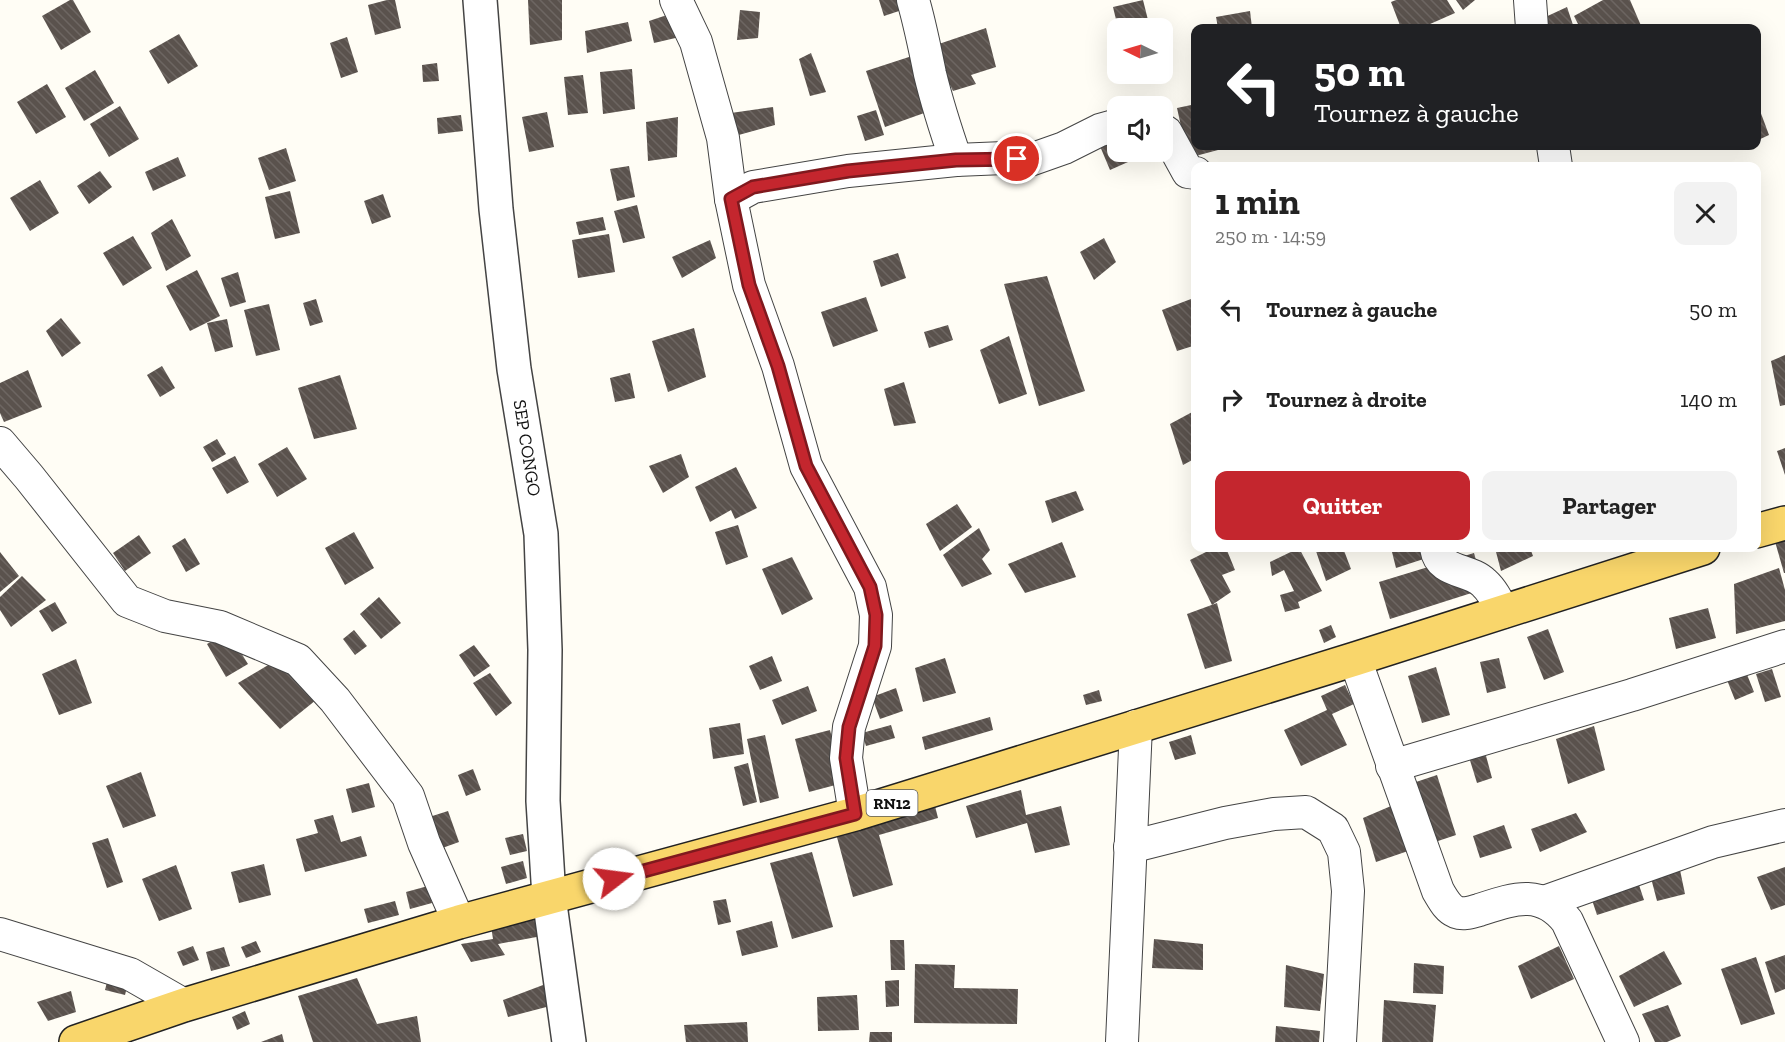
<!DOCTYPE html>
<html lang="fr">
<head>
<meta charset="utf-8">
<style>
  body { margin:0; font-family:"Zilla Slab",serif; background:#f2f2f2; color:#222; height:100vh; display:flex; flex-direction:column; font-size:22px; white-space:nowrap }
  * { box-sizing:border-box; margin:0 }
  p { font-size:20px; color:#767676 }
  .icon { flex:none; width:33px; height:33px; fill:none; stroke:currentColor; stroke-width:2; stroke-linecap:round; stroke-linejoin:round }
  .map { position:relative; flex:1; overflow:hidden }
  .sheet { position:absolute; left:1191px; top:162px; width:570px; height:390px; display:flex; flex-direction:column; background:#fff; border-radius:12px; box-shadow:0 6px 24px #0002 }
  .sheet>* { flex:none }
  .hud { position:absolute; left:1191px; top:24px; width:570px; height:126px; border-radius:12px; box-shadow:0 6px 24px #0002; background:#202124; color:#fff; overflow:hidden }
  .needle { width:39px; rotate:275deg }
  .controls { position:absolute; left:1107px; top:18px; display:grid; gap:12px }
  .controls a { display:grid; place-items:center; width:66px; height:66px; border-radius:12px; background:#fff; box-shadow:0 6px 24px #0002; font-size:30px }
  .pin { position:absolute; display:grid; place-items:center; width:51px; height:51px; color:#fff; margin:-26px; border:3px solid #fff; border-radius:50%; box-shadow:0 2px 6px #0007 }
  .me { position:absolute; width:66px; margin:-33px; rotate:75deg; stroke-linejoin:round; filter:drop-shadow(0 0 4px #0008) }
  .turn { display:flex; align-items:center; gap:21px; height:126px; padding:0 24px; font-size:27px }
  .turn .icon { width:78px; height:78px; stroke-width:2.5 }
  .turn b { display:block; font-size:42px; line-height:51px }
  .round { display:grid; place-items:center; flex:none; width:63px; height:63px; border-radius:12px; background:#f2f2f2 }
  .head { display:flex; align-items:center; justify-content:space-between; height:102px; padding:0 24px }
  h1 { font-size:36px; font-weight:700; line-height:45px }
  .button { display:flex; gap:12px; margin-top:auto; padding:12px 24px }
  .button a { flex:1; height:69px; border-radius:12px; background:#c4262e; color:#fff; font-size:24px; font-weight:700; line-height:69px; text-align:center }
  .button a+a { background:#f2f2f2; color:#222 }
  ul { padding:0; list-style:none }
  li { display:flex; align-items:center; gap:18px; height:90px; padding:0 24px }
  li div { flex:1 }
  li b { display:block; font-size:22px }
  li em { font-style:normal }
  .map>svg:first-child { display:block }
  .building { fill:url(#building-back-hatch) }
  .lines { fill:none; stroke-linecap:round; stroke-linejoin:round }
  .minor-casing { stroke:#444; stroke-width:34 }
  .tertiary-casing { stroke:#444; stroke-width:36 }
  .primary-casing { stroke:#222; stroke-width:36 }
  .minor { stroke:#fff; stroke-width:32 }
  .tertiary { stroke:#fff; stroke-width:33 }
  .primary { stroke:#f9d66b; stroke-width:33 }
  .route-casing { stroke:#7f191e; stroke-width:15 }
  .route { stroke:#c4262e; stroke-width:10 }
  .labels { text-anchor:middle; dominant-baseline:central; stroke-width:6; stroke-linejoin:round; paint-order:stroke }
  .shield { fill:#fff; stroke:#585858; stroke-width:1.5 }
  .shield-label { font-size:16px; font-weight:bold; fill:#111 }
  .street-label { font-size:18px; fill:#111; stroke:#fff }
</style>
</head>
<body>
<div class="map">
<svg width="1785" height="1042" viewBox="0 0 1785 1042">
  <defs>
    <pattern id="building-back-hatch" width="6" height="6" patternUnits="userSpaceOnUse" patternTransform="scale(1.5)"><rect width="6" height="6" fill="#5a524d"/><path d="M-1 5l2 2M0 0l6 6M5-1l2 2" fill="none" stroke="#6d6662"/></pattern>
  </defs>
  <rect width="100%" height="100%" fill="#fffdf5"/>
  <g class="building">
    <polygon points="70,0 73,0 91,32 61,50 42,16"/>
    <polygon points="387,0 395,0 401,28 375,35 368,5"/>
    <polygon points="528,0 562,0 562,40 530,45"/>
    <polygon points="879,0 905,0 908,8 884,16"/>
    <polygon points="1143,0 1150,28 1118,28 1113,7"/>
    <polygon points="1396,0 1447,0 1455,13 1421,28 1401,28 1391,2"/>
    <polygon points="1456,0 1475,0 1463,10"/>
    <polygon points="1603,0 1630,0 1642,28 1580,28 1574,16"/>
    <polygon points="1567,7 1574,28 1542,28 1539,20"/>
    <polygon points="740,10 760,12 758,38 737,40"/>
    <polygon points="1250,11 1252,28 1218,28 1216,17"/>
    <polygon points="676,12 684,36 654,43 649,21"/>
    <polygon points="628,22 632,41 587,53 585,31"/>
    <polygon points="986,28 996,67 971,75 976,84 953,91 948,81 938,84 930,47"/>
    <polygon points="179,34 198,66 168,84 149,51"/>
    <polygon points="347,37 358,72 341,78 330,43"/>
    <polygon points="811,53 826,92 810,96 799,59"/>
    <polygon points="912,56 927,112 885,127 866,71"/>
    <polygon points="437,63 439,81 423,82 422,65"/>
    <polygon points="632,69 635,109 603,114 600,72"/>
    <polygon points="95,70 114,103 84,121 65,88"/>
    <polygon points="583,75 588,113 568,115 564,77"/>
    <polygon points="47,84 66,117 36,134 17,102"/>
    <polygon points="1756,100 1769,135 1756,141"/>
    <polygon points="1196,104 1196,146 1217,146 1218,150 1188,158 1177,108"/>
    <polygon points="120,106 139,139 109,157 90,124"/>
    <polygon points="773,107 775,125 735,136 731,113"/>
    <polygon points="876,110 884,135 865,141 857,116"/>
    <polygon points="547,112 554,147 529,152 522,117"/>
    <polygon points="461,115 463,131 438,134 437,118"/>
    <polygon points="678,117 677,157 648,161 646,122"/>
    <polygon points="1118,136 1118,152 1124,152 1128,162 1110,170 1097,139"/>
    <polygon points="286,148 296,181 269,190 258,158"/>
    <polygon points="178,157 186,176 153,191 145,172"/>
    <polygon points="629,166 635,197 617,201 610,169"/>
    <polygon points="100,171 112,187 89,204 77,186"/>
    <polygon points="40,180 59,213 30,231 10,198"/>
    <polygon points="290,191 300,233 275,239 265,197"/>
    <polygon points="383,194 391,217 372,224 364,201"/>
    <polygon points="637,205 645,238 623,243 614,211"/>
    <polygon points="603,217 606,230 579,235 576,222"/>
    <polygon points="172,219 191,256 166,271 151,233"/>
    <polygon points="609,234 615,272 578,278 572,240"/>
    <polygon points="133,236 152,268 123,286 103,253"/>
    <polygon points="1104,238 1116,262 1094,280 1080,252"/>
    <polygon points="710,240 716,258 682,278 672,257"/>
    <polygon points="898,253 906,278 881,287 873,261"/>
    <polygon points="197,270 220,316 190,331 166,286"/>
    <polygon points="238,272 246,302 230,307 221,278"/>
    <polygon points="1047,276 1085,391 1039,406 1004,284"/>
    <polygon points="866,297 878,331 833,347 821,312"/>
    <polygon points="316,299 323,322 310,326 303,303"/>
    <polygon points="1191,299 1196,311 1196,345 1177,351 1162,310"/>
    <polygon points="269,304 280,350 256,356 244,310"/>
    <polygon points="61,318 81,343 62,357 46,331"/>
    <polygon points="227,319 233,347 215,352 207,323"/>
    <polygon points="948,325 953,340 929,348 924,332"/>
    <polygon points="694,328 706,377 668,392 652,341"/>
    <polygon points="1009,336 1027,394 999,404 980,350"/>
    <polygon points="1785,355 1785,405 1780,406 1771,361"/>
    <polygon points="162,366 175,388 160,397 147,375"/>
    <polygon points="28,370 42,407 4,422 0,413 0,383"/>
    <polygon points="630,373 635,398 615,402 610,378"/>
    <polygon points="340,375 357,429 314,439 298,388"/>
    <polygon points="904,382 916,423 894,426 884,389"/>
    <polygon points="1196,410 1196,458 1183,465 1170,424"/>
    <polygon points="217,439 226,454 212,462 203,447"/>
    <polygon points="287,447 307,479 277,497 258,464"/>
    <polygon points="1785,448 1785,475 1777,451"/>
    <polygon points="681,454 689,477 663,493 649,466"/>
    <polygon points="235,456 249,482 227,494 212,468"/>
    <polygon points="736,467 757,508 735,519 731,510 710,522 695,487"/>
    <polygon points="1076,491 1084,510 1052,523 1045,501"/>
    <polygon points="957,504 972,527 940,551 926,524"/>
    <polygon points="738,525 748,557 726,565 715,532"/>
    <polygon points="979,528 990,550 982,559 992,574 962,587 943,555"/>
    <polygon points="354,532 374,568 345,585 325,548"/>
    <polygon points="1785,534 1785,573 1784,573 1774,538"/>
    <polygon points="139,535 151,553 125,571 113,553"/>
    <polygon points="185,538 200,564 186,572 172,546"/>
    <polygon points="1062,542 1076,577 1025,593 1008,564"/>
    <polygon points="1214,548 1226,548 1235,570 1222,575 1231,592 1212,605 1190,560"/>
    <polygon points="1299,548 1322,591 1298,602 1300,608 1285,612 1280,595 1294,591 1284,570 1272,576 1270,562"/>
    <polygon points="1315,548 1343,548 1351,569 1326,581"/>
    <polygon points="1391,548 1441,548 1442,553 1396,568"/>
    <polygon points="1495,548 1530,548 1533,556 1501,571"/>
    <polygon points="0,552 19,576 0,592"/>
    <polygon points="1474,553 1484,589 1390,619 1379,582"/>
    <polygon points="792,557 813,599 782,615 762,569"/>
    <polygon points="1779,568 1785,590 1785,621 1736,634 1734,584"/>
    <polygon points="22,576 46,600 11,627 0,610 0,597"/>
    <polygon points="379,597 401,623 381,639 360,614"/>
    <polygon points="55,602 67,623 52,632 39,611"/>
    <polygon points="1217,603 1232,661 1205,669 1187,614"/>
    <polygon points="1708,608 1716,638 1676,649 1669,618"/>
    <polygon points="1331,625 1336,637 1324,643 1319,630"/>
    <polygon points="1548,629 1564,672 1544,680 1527,637"/>
    <polygon points="354,630 367,646 355,655 343,639"/>
    <polygon points="228,632 248,664 226,677 207,644"/>
    <polygon points="474,645 490,666 474,677 459,655"/>
    <polygon points="285,655 316,700 280,729 238,683"/>
    <polygon points="772,656 782,681 760,690 749,666"/>
    <polygon points="945,658 956,693 923,702 915,668"/>
    <polygon points="1499,658 1506,688 1487,693 1480,662"/>
    <polygon points="76,659 92,703 59,715 42,674"/>
    <polygon points="1436,667 1450,715 1422,723 1408,676"/>
    <polygon points="1744,667 1754,692 1735,700 1725,675"/>
    <polygon points="1772,669 1781,697 1765,702 1756,674"/>
    <polygon points="490,673 512,703 496,716 473,683"/>
    <polygon points="1345,685 1354,704 1332,714 1347,745 1301,766 1284,730 1327,710 1321,696"/>
    <polygon points="808,686 817,711 782,725 772,700"/>
    <polygon points="896,688 903,711 880,719 872,697"/>
    <polygon points="1099,690 1102,701 1086,705 1083,695"/>
    <polygon points="990,717 993,730 925,750 922,737"/>
    <polygon points="740,723 744,754 713,759 709,728"/>
    <polygon points="891,725 895,738 866,746 862,733"/>
    <polygon points="1594,726 1605,770 1568,784 1556,739"/>
    <polygon points="830,730 843,783 809,792 795,739"/>
    <polygon points="765,735 779,798 760,803 747,739"/>
    <polygon points="1191,735 1196,754 1175,760 1169,742"/>
    <polygon points="1485,752 1492,778 1477,783 1469,757"/>
    <polygon points="748,763 757,802 743,806 734,767"/>
    <polygon points="473,769 481,790 466,796 458,775"/>
    <polygon points="141,772 156,816 123,828 106,786"/>
    <polygon points="1437,775 1456,835 1432,843 1413,783"/>
    <polygon points="369,783 375,807 352,813 346,789"/>
    <polygon points="1021,790 1026,815 1061,806 1070,845 1035,853 1027,823 976,838 966,806"/>
    <polygon points="933,798 938,818 879,835 893,885 853,897 834,826"/>
    <polygon points="1391,806 1408,851 1376,862 1363,818"/>
    <polygon points="448,811 459,842 434,851 423,819"/>
    <polygon points="1576,813 1587,832 1540,852 1531,829"/>
    <polygon points="333,815 341,842 361,836 367,856 305,872 296,839 318,833 314,820"/>
    <polygon points="1504,825 1512,848 1480,858 1473,836"/>
    <polygon points="523,834 527,851 510,855 505,838"/>
    <polygon points="108,838 123,882 107,888 92,843"/>
    <polygon points="812,852 833,927 792,939 770,863"/>
    <polygon points="523,861 527,878 506,884 501,867"/>
    <polygon points="264,864 271,895 239,903 231,872"/>
    <polygon points="176,865 192,909 159,921 142,879"/>
    <polygon points="1785,867 1785,905 1771,910 1757,877"/>
    <polygon points="1680,870 1685,894 1657,901 1651,878"/>
    <polygon points="1636,876 1644,900 1597,915 1589,891"/>
    <polygon points="428,886 432,903 410,909 406,892"/>
    <polygon points="726,899 731,922 718,925 713,901"/>
    <polygon points="395,901 399,915 368,923 364,909"/>
    <polygon points="537,912 542,936 498,944 505,955 471,962 461,944 493,939 490,920"/>
    <polygon points="772,921 778,947 742,956 736,931"/>
    <polygon points="1154,939 1203,944 1203,970 1152,968"/>
    <polygon points="890,940 904,940 905,970 891,970"/>
    <polygon points="256,941 261,952 246,958 241,947"/>
    <polygon points="193,946 199,960 183,966 177,952"/>
    <polygon points="1559,946 1574,979 1531,999 1518,966"/>
    <polygon points="224,947 230,966 211,971 206,952"/>
    <polygon points="1664,951 1682,984 1634,1007 1619,976"/>
    <polygon points="1785,955 1785,989 1775,993 1765,962"/>
    <polygon points="1756,957 1775,1014 1741,1025 1721,969"/>
    <polygon points="1414,963 1444,966 1443,994 1413,993"/>
    <polygon points="915,964 955,965 954,988 1018,989 1017,1024 914,1023"/>
    <polygon points="1286,965 1324,974 1320,1011 1284,1007"/>
    <polygon points="108,978 128,983 125,995 105,990"/>
    <polygon points="357,978 377,1024 417,1016 421,1042 313,1042 298,996"/>
    <polygon points="899,980 899,1006 886,1007 885,981"/>
    <polygon points="551,982 554,1005 508,1017 503,1000"/>
    <polygon points="71,991 76,1012 48,1021 37,1002"/>
    <polygon points="857,995 859,1030 818,1031 817,997"/>
    <polygon points="1384,1000 1436,1005 1433,1042 1382,1042"/>
    <polygon points="1668,1005 1681,1036 1667,1042 1655,1042 1642,1014"/>
    <polygon points="245,1011 250,1024 237,1030 232,1017"/>
    <polygon points="747,1022 748,1042 686,1042 684,1025"/>
    <polygon points="1276,1026 1320,1031 1319,1042 1275,1042"/>
    <polygon points="870,1032 892,1032 892,1042 869,1042"/>
    <polygon points="282,1034 284,1042 261,1042"/>
  </g>
  <g class="lines">
    <g class="minor-casing">
      <g id="minor">
        <polyline points="676,0 696,42 723,138 731,199 749,285 778,366 806,466 870,587 876,615 875,646 849,727 846,758 855,814"/>
        <path d="M 913,0 C 920,24 925,49 930,74 C 937,103 946,131 956,160"/>
        <polyline points="1530,0 1532,28"/>
        <polyline points="1162,130 1166,132 1188,172 1196,173"/>
        <polyline points="1553,146 1556,166"/>
        <polyline points="731,199 753,187 848,171 956,160 1004,158 1030,160 1064,148 1100,130 1118,125"/>
        <polyline points="0,443 29,477 127,601 165,616 220,627 298,660 335,700 408,796 424,843 459,922"/>
        <path d="M 1436,548 C 1440,574 1469,568 1484,583 C 1493,591 1498,602 1503,612"/>
        <path d="M 1355,659 L 1438,891 C 1443,899 1447,908 1456,912 C 1464,915 1471,912 1479,910 C 1513,899 1541,888 1567,921 L 1623,1042"/>
        <polyline points="1392,766 1632,695 1785,646"/>
        <polyline points="1130,847 1225,823 1274,814 1306,812 1333,829 1344,852 1348,891 1340,1042"/>
        <polyline points="1544,902 1713,842 1785,825"/>
        <polyline points="0,934 130,974 184,1005"/>
        <polyline points="1122,1042 1136,726"/>
      </g>
    </g>
    <g class="tertiary-casing">
      <polyline id="tertiary" points="480,0 496,209 514,369 541,534 545,650 543,801 549,897 569,1042"/>
    </g>
    <g class="primary-casing">
      <g id="primary">
        <polyline points="1756,531 1785,523"/>
        <polyline points="76,1042 184,1005 459,922 855,814 1355,659 1703,548"/>
      </g>
    </g>
    <use href="#minor" class="minor"/>
    <use href="#tertiary" class="tertiary"/>
    <use href="#primary" class="primary"/>
  </g>
  <g class="lines">
    <g class="route-casing">
      <polyline id="route" points="614,879 855,814 846,758 849,727 875,646 876,615 870,587 806,466 778,366 749,285 731,199 753,187 848,171 956,160 1017,159"/>
    </g>
    <use href="#route" class="route"/>
  </g>
  <g class="labels">
    <rect class="shield" x="866.5" y="790" width="51" height="26" rx="4.5"/>
    <g class="shield-label">
      <text x="892" y="803">RN12</text>
    </g>
    <g class="street-label">
      <text transform="translate(527 448) rotate(81)">SEP CONGO</text>
    </g>
  </g>
</svg>
<div class="controls">
<a><svg class="needle" viewBox="-14 -14 28 28"><path d="M0-13l5 13h-10z" fill="#e53935"/><path d="M0 13l5-13h-10z" fill="#767676"/></svg></a>
<a><svg class="icon" aria-label="sound" viewBox="0 0 24 24"><path d="M4 9h4l5-4v14l-5-4H4zM17 9q2 3 0 6"/></svg></a>
</div>
<div class="pin" style="left:1017px;top:159px;background:#d93025"><svg class="icon" aria-label="arrive" viewBox="0 0 24 24"><path d="M6 21V4h12l-3 4 3 4H6"/></svg></div>
<svg class="me" style="left:614px;top:879px" viewBox="-20 -20 40 40"><circle r="19" fill="#fff"/><path d="M0-13L10 11 0 6-10 11z" fill="#c4262e"/></svg>
<div class="hud">
<div class="turn"><svg class="icon" aria-label="left" viewBox="0 0 24 24"><path d="M17 20v-9H6M10 6l-5 5 5 5"/></svg><div><b>50 m</b>Tournez à gauche</div></div>
</div>
<section class="sheet">
<div class="head"><div><h1>1 min</h1><p>250 m · 14:59</p></div><a class="round"><svg class="icon" aria-label="close" viewBox="0 0 24 24"><path d="M6 6l12 12M18 6L6 18"/></svg></a></div>
<ul>
<li><svg class="icon" aria-label="left" viewBox="0 0 24 24"><path d="M17 20v-9H6M10 6l-5 5 5 5"/></svg><div><b>Tournez à gauche</b></div><em>50 m</em></li>
<li><svg class="icon" aria-label="right" viewBox="0 0 24 24"><path d="M7 20v-9h11M14 6l5 5-5 5"/></svg><div><b>Tournez à droite</b></div><em>140 m</em></li>
</ul>
<div class="button"><a>Quitter</a><a>Partager</a></div>
</section>
</div>
</body>
</html>
